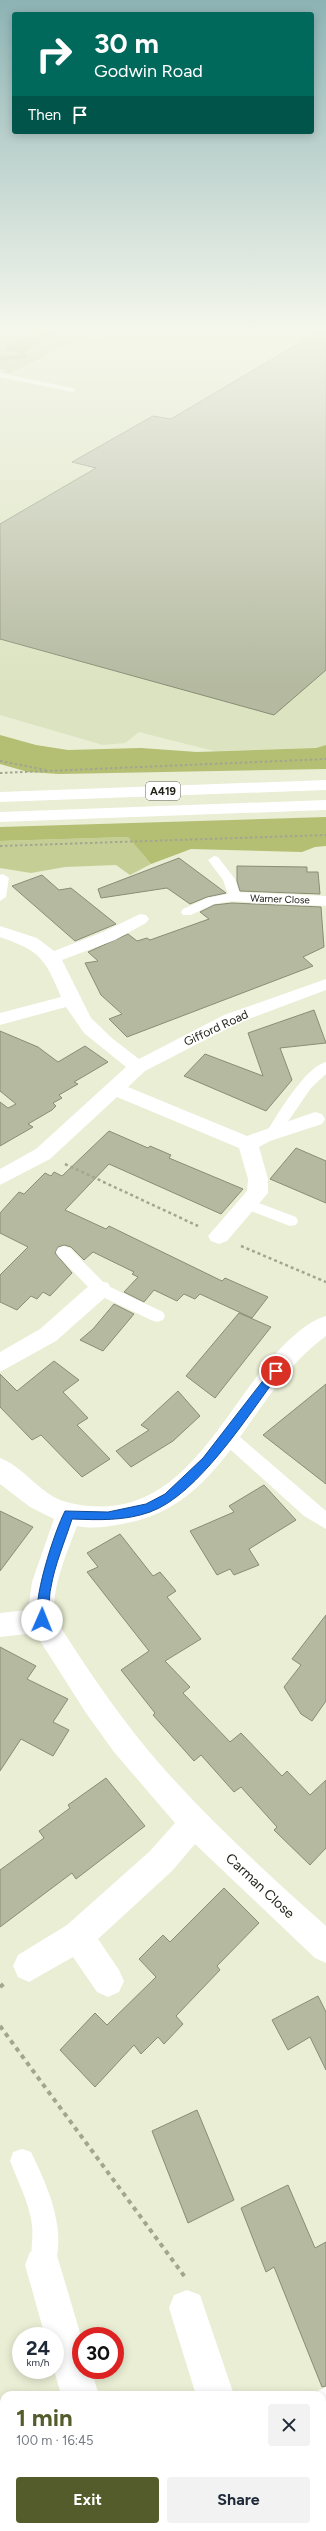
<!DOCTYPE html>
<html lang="en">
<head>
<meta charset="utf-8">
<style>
  body { margin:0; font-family:Figtree,sans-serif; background:#f2f2f3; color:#1f2937; height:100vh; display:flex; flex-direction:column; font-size:15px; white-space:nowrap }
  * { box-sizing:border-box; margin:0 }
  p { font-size:13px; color:#747a83 }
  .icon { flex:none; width:22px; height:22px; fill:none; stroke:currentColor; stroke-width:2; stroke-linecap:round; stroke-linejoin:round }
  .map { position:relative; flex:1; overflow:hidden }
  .side { position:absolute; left:0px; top:2391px; width:326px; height:140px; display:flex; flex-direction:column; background:#fff; border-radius:12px 12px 0 0; box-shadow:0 2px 10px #0003 }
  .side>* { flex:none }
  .top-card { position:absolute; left:12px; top:12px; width:302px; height:122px; border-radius:4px; box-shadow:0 2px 10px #0003; background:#00695c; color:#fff; overflow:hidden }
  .speed { position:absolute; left:12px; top:2327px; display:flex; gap:8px; font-size:20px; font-weight:700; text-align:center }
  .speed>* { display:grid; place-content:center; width:52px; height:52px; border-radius:50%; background:#fff; box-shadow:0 2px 10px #0003; line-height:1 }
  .speed small { font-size:10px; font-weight:400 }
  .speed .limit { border:6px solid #d22; background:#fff; color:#111 }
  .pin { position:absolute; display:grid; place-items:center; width:34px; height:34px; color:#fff; margin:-17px; border:2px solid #fff; border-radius:50%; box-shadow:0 1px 4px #0007 }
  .me { position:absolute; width:44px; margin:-22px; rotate:1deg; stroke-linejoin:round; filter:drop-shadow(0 0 3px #0008) }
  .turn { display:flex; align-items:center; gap:14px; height:84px; padding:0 16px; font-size:18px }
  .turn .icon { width:52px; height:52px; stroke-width:2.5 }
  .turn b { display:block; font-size:28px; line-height:34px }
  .then { display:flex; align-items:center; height:38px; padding:0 16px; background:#0003; gap:8px; font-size:15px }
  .round { display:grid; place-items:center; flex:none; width:42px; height:42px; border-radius:4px; background:#f2f2f3 }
  .summary { display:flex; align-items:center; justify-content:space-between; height:68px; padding:0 16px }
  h1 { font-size:24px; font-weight:700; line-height:30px; color:#555c2b }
  .action { display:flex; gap:8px; margin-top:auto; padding:8px 16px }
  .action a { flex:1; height:46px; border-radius:4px; background:#555c2b; color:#fff; font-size:16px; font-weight:700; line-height:46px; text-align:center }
  .action a+a { background:#f2f2f3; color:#1f2937 }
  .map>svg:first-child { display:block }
  .built { fill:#dce3c1 }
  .green { fill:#c5cf95 }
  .forest { fill:#b4bf73 }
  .water { fill:#a5b165 }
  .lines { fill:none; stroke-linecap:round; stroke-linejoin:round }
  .stream { stroke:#a5b165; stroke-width:4 }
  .building { fill:#b4b9a0; stroke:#898d76 }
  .path-far2 { stroke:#a2a691; stroke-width:2; stroke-dasharray:2.5 2.5; stroke-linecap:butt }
  .path-far1 { stroke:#a2a691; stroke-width:2.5; stroke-dasharray:3 3; stroke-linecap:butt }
  .path { stroke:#a2a691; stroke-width:4; stroke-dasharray:4.5 4.5; stroke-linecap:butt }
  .service { fill:#fff; fill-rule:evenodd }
  .minor { fill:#fff; fill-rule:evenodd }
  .trunk { fill:#fff; fill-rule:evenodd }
  .route { fill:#1a73e8; stroke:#114b97 }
  .labels { text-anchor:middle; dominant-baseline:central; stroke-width:3.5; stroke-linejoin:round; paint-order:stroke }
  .far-street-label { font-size:10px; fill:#212319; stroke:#fff }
  .shield { fill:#fff; stroke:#64655e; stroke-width:1 }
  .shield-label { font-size:11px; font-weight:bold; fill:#212319 }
  .street-label { font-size:12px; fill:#212319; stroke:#fff }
  .near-street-label { font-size:14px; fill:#212319; stroke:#fff }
</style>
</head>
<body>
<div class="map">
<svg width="326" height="2531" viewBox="0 0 326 2531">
  <rect width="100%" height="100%" fill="#e9eed4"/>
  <polygon class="built" points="95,332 326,332 326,745 316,748 214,751 139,732 125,743 103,745 0,715 0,377"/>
  <g class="green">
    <polygon points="14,332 56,332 84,337 8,374 2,372 6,370 0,369 0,336"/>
    <polygon points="128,837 151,864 130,875 116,865 65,867 31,873 0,868 0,841"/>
  </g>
  <g class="forest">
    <polygon points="0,735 36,745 68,750 141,748 197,752 316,748 326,745 326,769 59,774 28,772 0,764"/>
    <polygon points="326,817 326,846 315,847 302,852 191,849 151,864 128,837 0,841 0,827"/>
  </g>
  <polygon class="water" points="36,336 45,337 23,353 6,351 7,346 26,337"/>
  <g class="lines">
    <g class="stream">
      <polyline points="42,337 50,335"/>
      <polyline points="0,359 25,356 23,353"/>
    </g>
  </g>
  <g class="building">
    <polygon points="318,332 326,332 326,670 274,715 0,639 0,524 96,468 72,462 153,416 171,419"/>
    <polygon points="179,858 226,893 207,897 190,904 167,888 101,898 98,889"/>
    <polygon points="237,866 307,867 307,872 318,872 320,894 240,891 237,881"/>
    <polygon points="42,875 59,890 71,888 116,924 75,941 12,886"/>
    <polygon points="232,903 321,907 324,947 303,957 313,966 127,1037 109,1019 122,1014 101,995 85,963 98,961 88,952 128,934 137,941 147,938 150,940 209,919 200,912 214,905"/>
    <polygon points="314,1010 326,1043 280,1048 292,1080 266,1111 184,1076 205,1054 263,1076 248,1033"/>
    <polygon points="0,1031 38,1047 58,1062 85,1046 108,1062 74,1082 78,1084 59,1095 62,1098 53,1103 56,1106 52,1110 28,1124 33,1127 0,1146 0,1102 8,1108 16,1104 0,1091"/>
    <polygon points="109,1131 148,1148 150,1146 171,1155 169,1158 243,1189 221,1214 109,1164 65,1210 106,1229 109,1226 222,1281 225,1278 268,1297 252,1318 200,1294 195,1299 184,1294 177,1301 154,1290 144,1302 124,1292 138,1277 132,1274 134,1272 93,1252 84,1260 71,1247 64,1245 58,1247 55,1253 72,1273 50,1296 43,1292 37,1299 31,1296 17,1310 0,1302 0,1275 28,1247 0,1233 0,1213 19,1192 24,1194 45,1173 51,1176 54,1172 62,1176"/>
    <polygon points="296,1148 326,1161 326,1203 270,1179"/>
    <polygon points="114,1304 134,1314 103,1351 80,1340 93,1329"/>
    <polygon points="239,1313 271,1327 215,1398 186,1376"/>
    <polygon points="54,1361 79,1380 63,1392 88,1418 77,1425 110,1459 82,1477 41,1435 32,1440 0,1407 0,1374 17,1391"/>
    <polygon points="326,1384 326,1484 263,1435"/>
    <polygon points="178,1391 200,1416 173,1441 131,1467 116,1451 149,1430 141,1425"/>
    <polygon points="264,1485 296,1520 249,1549 259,1565 234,1575 230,1569 217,1575 190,1531 234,1512 229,1506"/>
    <polygon points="0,1511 33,1527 0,1571"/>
    <polygon points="120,1534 153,1576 160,1572 176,1591 167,1597 201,1639 165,1661 190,1687 183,1693 230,1742 241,1733 282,1776 287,1771 310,1795 326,1780 326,1848 310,1865 274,1830 277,1827 241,1787 234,1792 201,1755 194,1761 153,1715 155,1713 121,1670 149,1651 87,1572 98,1567 87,1553"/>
    <polygon points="326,1615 326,1701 312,1721 301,1714 284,1687 301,1665 292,1659"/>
    <polygon points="0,1647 36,1666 27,1679 68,1699 53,1722 69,1730 53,1756 21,1739 0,1771"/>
    <polygon points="106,1778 145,1826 76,1879 72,1873 0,1927 0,1870 44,1838 39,1831 70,1808 68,1805"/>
    <polygon points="224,1888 259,1923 217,1966 220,1970 176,2016 183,2024 164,2044 158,2037 141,2054 134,2045 95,2087 60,2050 95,2013 107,2025 156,1977 139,1959 163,1935 170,1942"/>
    <polygon points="318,1996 326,2012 326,2070 310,2037 288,2050 272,2020"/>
    <polygon points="197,2110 234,2200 188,2223 152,2131"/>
    <polygon points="288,2185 315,2248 326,2242 326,2386 322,2387 274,2267 266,2272 241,2208"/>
  </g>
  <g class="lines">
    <g class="path-far2">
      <polyline points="0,761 46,770"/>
      <polyline points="0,773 326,759"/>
      <polyline points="0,846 326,835"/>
    </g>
    <g class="path-far1">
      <polyline points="65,1164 198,1226"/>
      <polyline points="241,1246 326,1282"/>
    </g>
    <g class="path">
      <polyline points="0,1987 6,1982"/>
      <polyline points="0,2026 185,2277"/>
      <polyline points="322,2527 323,2531"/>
    </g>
    <g class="service">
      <polygon points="66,332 79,332 109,338 106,340"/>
      <polygon points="0,373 72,388 76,390 72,392 0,377"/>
      <polygon points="214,856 218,857 235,879 241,897 239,900 214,904 191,915 183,915 181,912 183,909 207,898 228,894 223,880 208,860"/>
      <polygon points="3,874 9,878 6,897 0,901 0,875"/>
      <path d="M 326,1062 L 326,1074 L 311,1088 L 278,1136 L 268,1136 L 266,1133 C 277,1115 305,1067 326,1062 Z"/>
      <polygon points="248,1199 296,1217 298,1221 296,1225 290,1226 243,1208 240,1204 243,1200"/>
      <polygon points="64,1246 70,1248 106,1285 163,1312 165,1316 163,1320 157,1322 151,1320 94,1293 58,1256 56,1252 58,1248"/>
      <polygon points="227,1429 233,1431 326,1511 326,1529 304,1516 221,1441 218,1436 221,1431"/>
      <path d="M 22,2149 L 31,2152 C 49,2189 69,2234 52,2274 L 43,2278 L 34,2274 C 28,2259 34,2242 32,2225 C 29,2202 18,2182 10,2161 L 13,2152 Z"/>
    </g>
    <g class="minor">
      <polygon points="235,892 326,896 326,906 229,901 226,897 229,893"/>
      <path d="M 140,914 L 146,915 L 149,919 L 146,923 L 115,940 L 62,960 L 91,1018 L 113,1039 L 139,1059 L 224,1015 L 326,979 L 326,990 L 238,1023 L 145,1071 L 128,1087 L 247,1136 L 315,1112 L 322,1114 L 325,1119 L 322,1124 L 270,1141 L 259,1147 L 268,1179 L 268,1193 L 227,1241 L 219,1244 L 211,1241 L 208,1236 L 247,1191 L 248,1179 L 239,1148 L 117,1097 L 50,1159 L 0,1185 L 0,1169 L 36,1149 L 126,1067 L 84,1033 L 66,1007 L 0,1025 L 0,1013 L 61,997 C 45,958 40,951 0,937 L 0,926 L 37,938 L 54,951 L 103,932 Z"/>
      <polygon points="100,1281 108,1283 111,1289 108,1295 56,1341 0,1372 0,1352 40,1329 92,1283"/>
      <path d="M 326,1316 L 326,1336 C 248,1392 228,1507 122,1524 C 107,1527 92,1529 77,1526 C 68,1550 48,1595 56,1620 C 89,1672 124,1724 165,1770 C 215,1826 270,1876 326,1926 L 326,1963 L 315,1958 L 195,1844 L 172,1871 L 98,1939 L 119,1970 L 124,1981 L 119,1992 L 108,1997 L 97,1992 L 73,1957 L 29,1982 L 18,1977 L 13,1966 L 18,1955 L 67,1925 L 150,1851 L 175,1823 L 114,1752 L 86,1713 L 35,1633 L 0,1637 L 0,1613 L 28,1610 L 32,1582 L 54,1519 L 30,1507 L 0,1484 L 0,1458 C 25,1467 41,1497 70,1503 C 181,1528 219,1413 280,1349 C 293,1336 308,1321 326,1316 Z"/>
      <polygon points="43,2247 56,2252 81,2336 81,2370 91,2370 99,2395 61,2395 54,2370 55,2336 45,2336 25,2265 30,2252"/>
      <polygon points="187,2290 200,2295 234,2395 196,2395 169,2308 174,2295"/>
      <polygon points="326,2387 326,2425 322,2427 322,2395 309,2395"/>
    </g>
    <g class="trunk">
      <polygon points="326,780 326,790 0,802 0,792"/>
      <polygon points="326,800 326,810 0,822 0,812"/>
    </g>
  </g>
  <linearGradient id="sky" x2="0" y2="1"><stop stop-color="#8db3b4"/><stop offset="0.48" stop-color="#f5f7ec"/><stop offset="1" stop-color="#f5f7ec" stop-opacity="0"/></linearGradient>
  <rect width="326" height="686" fill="url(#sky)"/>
  <path class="route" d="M 276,1368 L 279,1369 L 279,1374 C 249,1414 198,1495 150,1512 C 125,1521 99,1520 72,1519 C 65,1541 55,1564 51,1587 C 48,1598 51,1614 46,1623 L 39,1623 C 30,1605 55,1530 65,1511 L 108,1512 L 146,1504 L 165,1494 L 203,1458 L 272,1369 Z"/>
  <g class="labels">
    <g class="far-street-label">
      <text transform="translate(280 899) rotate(2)">Warner Close</text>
    </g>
    <rect class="shield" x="146" y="782" width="34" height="18" rx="3"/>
    <g class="shield-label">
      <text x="163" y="791">A419</text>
    </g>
    <g class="street-label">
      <text transform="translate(216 1028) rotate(-25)">Gifford Road</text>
    </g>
    <g class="near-street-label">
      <text transform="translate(260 1886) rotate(43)">Carman Close</text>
    </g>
  </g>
</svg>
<div class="speed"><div>24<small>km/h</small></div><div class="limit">30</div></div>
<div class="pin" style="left:276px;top:1371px;background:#d93025"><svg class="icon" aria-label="arrive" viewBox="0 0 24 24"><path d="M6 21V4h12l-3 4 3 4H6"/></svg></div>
<svg class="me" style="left:42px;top:1620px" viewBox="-20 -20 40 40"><circle r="19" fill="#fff"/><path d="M0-13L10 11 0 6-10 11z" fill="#1a73e8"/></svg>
<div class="top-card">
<div class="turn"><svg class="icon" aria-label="right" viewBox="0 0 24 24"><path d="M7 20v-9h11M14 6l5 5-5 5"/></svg><div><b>30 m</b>Godwin Road</div></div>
<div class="then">Then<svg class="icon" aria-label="arrive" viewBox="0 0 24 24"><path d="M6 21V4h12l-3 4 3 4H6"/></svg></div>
</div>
<section class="side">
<div class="summary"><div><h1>1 min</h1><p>100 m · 16:45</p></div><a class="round"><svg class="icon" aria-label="close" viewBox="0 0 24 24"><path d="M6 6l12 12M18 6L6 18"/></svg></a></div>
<div class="action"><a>Exit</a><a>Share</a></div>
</section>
</div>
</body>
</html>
